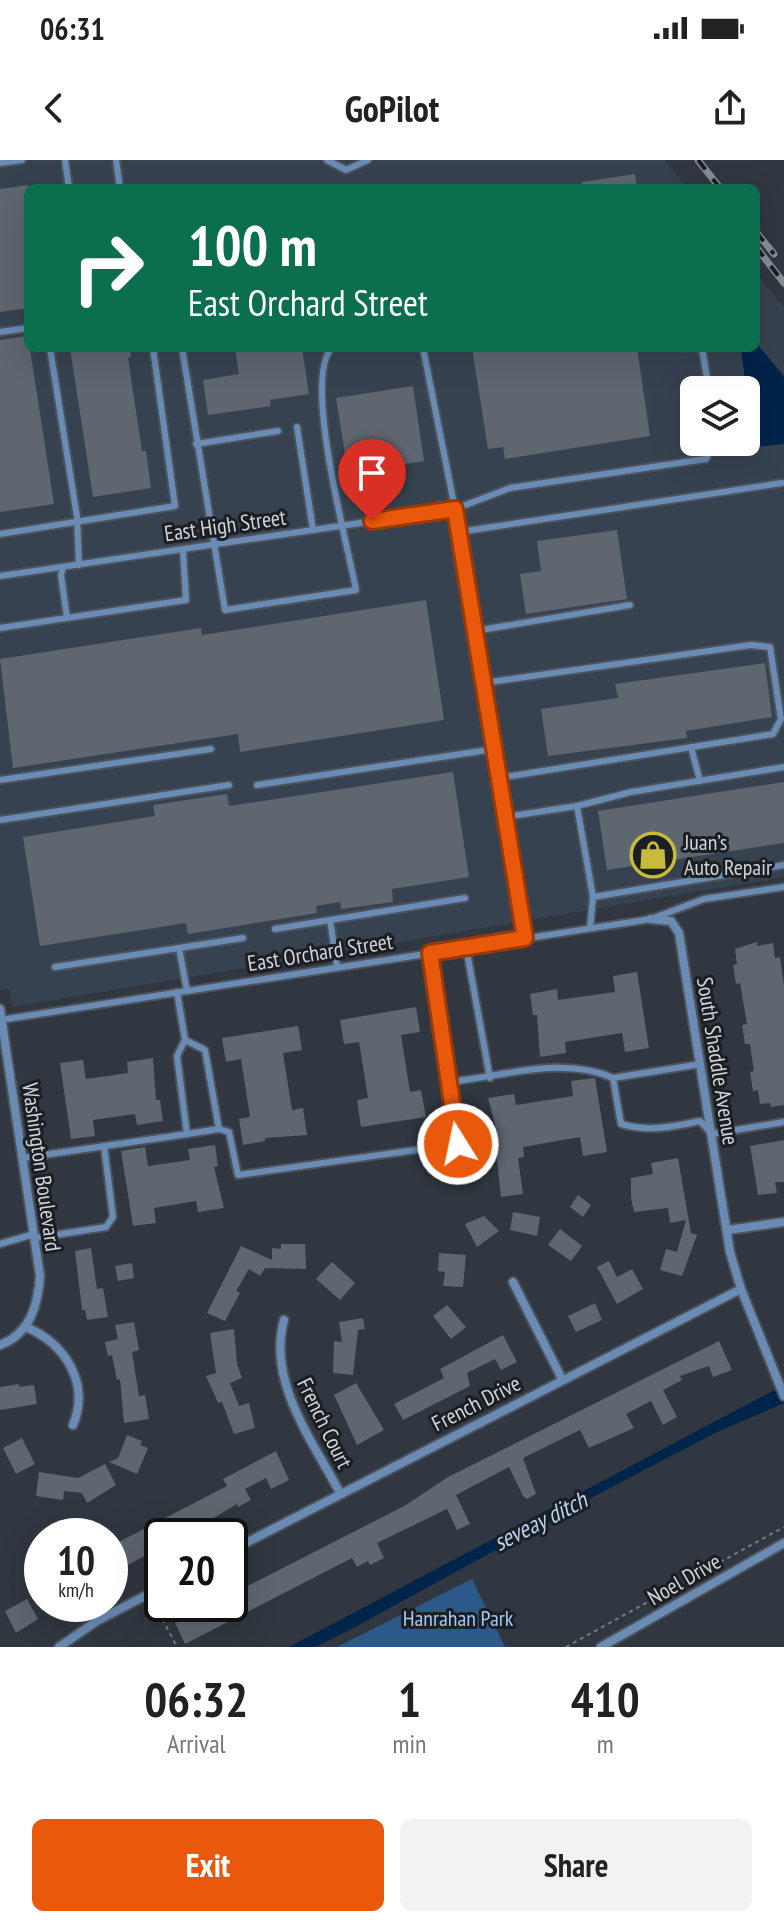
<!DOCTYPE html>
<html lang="en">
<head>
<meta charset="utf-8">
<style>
  body { margin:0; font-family:"PT Sans Narrow",sans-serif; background:#f2f2f2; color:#222; height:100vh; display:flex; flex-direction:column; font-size:30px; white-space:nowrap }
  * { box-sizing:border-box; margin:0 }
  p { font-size:26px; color:#767676 }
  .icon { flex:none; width:44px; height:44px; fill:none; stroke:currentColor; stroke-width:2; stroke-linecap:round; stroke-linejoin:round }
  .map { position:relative; height:1487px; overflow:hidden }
  .panel { display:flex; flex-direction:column; background:#fff; flex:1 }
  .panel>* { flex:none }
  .guide { position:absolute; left:24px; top:24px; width:736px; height:168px; border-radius:12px; box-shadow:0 8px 32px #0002; background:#0b6e4f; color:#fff; overflow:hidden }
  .tools { position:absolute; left:680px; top:216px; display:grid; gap:16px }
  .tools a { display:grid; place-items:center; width:80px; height:80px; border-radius:12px; background:#fff; box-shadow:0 8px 32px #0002; font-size:40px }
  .speed { position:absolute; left:24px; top:1358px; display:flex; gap:16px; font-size:40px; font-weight:700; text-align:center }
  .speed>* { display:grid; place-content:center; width:104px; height:104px; border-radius:50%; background:#fff; box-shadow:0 8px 32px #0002; line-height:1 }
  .speed small { font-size:20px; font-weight:400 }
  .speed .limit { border:4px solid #111; border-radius:12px; background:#fff; color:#111 }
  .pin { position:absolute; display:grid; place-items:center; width:68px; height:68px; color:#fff; margin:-82px -34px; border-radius:50% 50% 50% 0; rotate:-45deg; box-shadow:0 0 8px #0007 }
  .pin .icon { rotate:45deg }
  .me { position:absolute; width:88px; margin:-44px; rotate:350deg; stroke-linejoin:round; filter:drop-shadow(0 0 6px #0008) }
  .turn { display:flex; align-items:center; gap:28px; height:168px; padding:0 32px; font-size:36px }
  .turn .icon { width:104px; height:104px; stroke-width:2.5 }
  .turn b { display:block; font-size:56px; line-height:68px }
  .eta { display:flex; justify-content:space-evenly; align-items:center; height:136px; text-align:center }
  .eta b { font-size:48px; font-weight:800; line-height:56px }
  .cta { display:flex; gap:16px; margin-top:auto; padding:16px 32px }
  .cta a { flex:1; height:92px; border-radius:12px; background:#ea580c; color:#fff; font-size:32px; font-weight:800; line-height:92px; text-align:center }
  .cta a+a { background:#f2f2f2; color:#222 }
  .status { display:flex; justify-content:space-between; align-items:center; height:56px; padding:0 40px; background:#fff; direction:ltr }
  .status svg { height:22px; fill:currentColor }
  header { display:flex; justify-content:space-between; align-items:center; height:104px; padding:0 32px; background:#fff; font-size:36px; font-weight:800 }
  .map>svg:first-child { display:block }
  .built { fill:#374250; fill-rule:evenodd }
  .green { fill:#2c588a }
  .water { fill:#01244b }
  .building { fill:#5e6670 }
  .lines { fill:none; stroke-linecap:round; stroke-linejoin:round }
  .lane-casing { stroke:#4d535c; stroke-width:10 }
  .street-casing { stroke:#4d535c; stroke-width:12 }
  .path { stroke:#767c83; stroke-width:2; stroke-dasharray:4 4; stroke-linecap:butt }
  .lane { stroke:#698bb4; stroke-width:6 }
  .street { stroke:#698bb4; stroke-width:8 }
  .rail-casing { stroke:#878d94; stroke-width:7 }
  .rail { stroke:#1b1e22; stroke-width:4; stroke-dasharray:12; stroke-linecap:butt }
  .route-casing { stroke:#983908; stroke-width:20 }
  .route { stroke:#ea580c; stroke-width:14 }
  .labels { text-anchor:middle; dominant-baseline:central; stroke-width:6; stroke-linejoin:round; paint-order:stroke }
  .street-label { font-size:22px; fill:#d0d5da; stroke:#1b1e22 }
  .poi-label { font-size:22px; fill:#d0d5da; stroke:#1b1e22; text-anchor:start }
  .park-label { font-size:22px; fill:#a2c8f8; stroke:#1b1e22 }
  .water-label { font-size:24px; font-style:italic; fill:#b8d2f2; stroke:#1b1e22 }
</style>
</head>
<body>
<div class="status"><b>06:31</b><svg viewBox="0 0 49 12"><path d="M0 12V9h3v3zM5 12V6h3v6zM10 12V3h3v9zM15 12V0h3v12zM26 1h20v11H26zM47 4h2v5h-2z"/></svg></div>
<header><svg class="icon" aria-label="back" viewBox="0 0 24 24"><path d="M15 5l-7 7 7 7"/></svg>GoPilot<svg class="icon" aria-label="share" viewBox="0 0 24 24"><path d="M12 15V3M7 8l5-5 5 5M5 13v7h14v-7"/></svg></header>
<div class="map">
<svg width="784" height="1487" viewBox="0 0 784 1487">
  <rect width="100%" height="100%" fill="#303740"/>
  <path class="built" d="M 0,0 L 664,0 L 687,28 L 28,28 L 28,188 L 756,188 L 756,113 L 784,148 L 784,717 L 12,847 L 9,829 L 0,830 ZM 694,230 L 746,230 L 746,282 L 694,282 Z"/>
  <polygon class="green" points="472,1419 505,1487 337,1487"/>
  <g class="water">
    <polygon points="756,183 784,216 784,284 755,287 741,191 741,188 756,188"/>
    <polygon points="784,1225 784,1243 717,1272 604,1331 355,1467 315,1487 289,1487"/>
  </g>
  <g class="building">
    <polygon points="635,14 637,28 582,28 582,22"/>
    <polygon points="28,25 28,148 0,152 0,29"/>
    <polygon points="28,176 54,344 0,352 0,180"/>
    <polygon points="70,188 130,188 131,197 128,198 142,291 146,291 151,328 93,337"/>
    <polygon points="235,188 302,188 309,234 270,240 271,246 208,255 203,220 239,214"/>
    <polygon points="472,188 637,188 650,276 505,299 503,287 488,289"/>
    <polygon points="413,226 424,301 348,313 336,238"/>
    <polygon points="617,370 627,439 526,454 520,414 541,411 537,381"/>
    <polygon points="426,440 444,560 240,592 238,574 13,608 0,499 201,468 202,475"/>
    <polygon points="765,503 772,557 686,571 687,578 548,596 541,549 618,538 615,524"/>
    <polygon points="453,612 469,717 392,729 393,742 341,749 340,742 316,746 317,753 188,774 186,763 40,786 23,677 155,656 153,645 227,634 229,646"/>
    <polygon points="784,622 784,683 607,710 598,651"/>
    <polygon points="757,782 757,786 773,783 775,798 780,797 784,825 784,945 771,947 770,943 760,944 758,930 753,931 750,912 754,911 750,884 745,884 742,865 747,864 740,823 736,824 733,805 737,804 735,789"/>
    <polygon points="637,812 649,888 625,892 622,873 565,882 566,893 540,897 537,855 533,855 530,834 557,829 558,840 615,832 613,816"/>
    <polygon points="416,847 420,872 401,875 410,932 421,930 426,957 361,967 357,940 368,938 359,882 344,884 340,860"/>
    <polygon points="298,866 302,890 283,893 292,950 303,948 307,975 265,978 265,981 243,985 239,959 250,957 241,899 226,902 222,878"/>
    <polygon points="153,898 156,940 160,940 163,961 137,965 135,954 93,960 95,976 71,979 60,903 83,900 86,919 128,913 127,902"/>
    <polygon points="595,918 607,992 583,996 580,977 523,987 524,997 518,998 523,1034 501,1037 495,980 499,979 488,938 514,934 516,945 573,936 571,921"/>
    <polygon points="784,980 784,1022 775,1022 777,1033 758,1035 750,986"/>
    <polygon points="215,985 218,1006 214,1007 224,1048 198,1052 196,1041 154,1048 156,1063 133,1066 121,991 145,987 148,1006 190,1000 188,989"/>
    <polygon points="678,998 691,1073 697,1075 682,1116 660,1110 666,1089 677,1092 686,1060 670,1063 668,1048 634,1052 631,1037 631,1018 653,1014 651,1003"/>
    <polygon points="578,1035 591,1045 583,1057 570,1047"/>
    <polygon points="513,1052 540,1057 537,1076 510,1070"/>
    <polygon points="484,1056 499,1071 477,1087 465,1064"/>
    <polygon points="560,1069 582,1086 571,1101 548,1085"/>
    <polygon points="281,1084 305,1084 306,1109 265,1108 260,1116 249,1109 236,1131 240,1133 225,1161 207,1153 241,1086 272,1100 272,1088 281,1089"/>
    <polygon points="91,1088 97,1129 103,1128 108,1157 87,1160 85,1150 82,1150 75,1091"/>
    <polygon points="439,1093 466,1095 463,1127 443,1126 445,1112 438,1111"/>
    <polygon points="609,1101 617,1117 632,1109 643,1129 617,1144 597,1107"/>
    <polygon points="332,1102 355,1123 340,1140 316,1119"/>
    <polygon points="132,1103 134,1118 118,1121 115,1106"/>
    <polygon points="595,1143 602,1160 576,1172 568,1156"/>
    <polygon points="447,1145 466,1167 451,1179 433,1156"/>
    <polygon points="363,1158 365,1169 358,1170 353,1215 333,1213 334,1181 342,1182 339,1162"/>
    <polygon points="134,1162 139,1190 132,1192 139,1236 145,1235 149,1259 124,1263 120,1219 117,1220 112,1195 108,1196 105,1182 118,1179 115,1165"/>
    <polygon points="234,1169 237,1204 242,1218 230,1223 239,1246 249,1243 255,1268 234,1274 222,1242 218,1243 206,1216 216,1213 210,1173"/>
    <polygon points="503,1175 517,1202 501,1210 495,1199 467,1213 470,1226 403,1260 394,1244 444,1218 440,1209"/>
    <polygon points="719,1181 732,1210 713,1217 709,1206 703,1208 680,1216 682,1220 663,1230 677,1257 663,1265 651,1241 626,1254 634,1268 589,1288 580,1270 523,1298 536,1334 527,1339 523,1336 509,1307 456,1335 470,1364 457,1370 447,1349 377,1383 384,1398 370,1405 368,1401 357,1407 352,1398 185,1484 175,1463 218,1444 230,1444 230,1435 406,1345 448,1317"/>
    <polygon points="356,1223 384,1270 357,1285 334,1235"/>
    <polygon points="19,1224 19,1227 34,1225 37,1244 0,1250 0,1227"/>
    <polygon points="127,1275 142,1281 140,1285 148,1288 137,1314 109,1302 118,1298"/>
    <polygon points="22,1278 35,1304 16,1314 3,1288"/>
    <polygon points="276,1291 289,1320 271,1329 266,1318 245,1329 251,1340 238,1347 237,1344 183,1376 162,1376 157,1389 110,1415 110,1382 111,1386 227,1326 223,1319"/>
    <polygon points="105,1304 116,1325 87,1343 82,1333 64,1331 63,1340 36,1336 39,1312 78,1318"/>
    <polygon points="42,1416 42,1451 28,1424"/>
    <polygon points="27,1439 38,1459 16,1473 5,1451"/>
  </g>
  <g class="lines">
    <g class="lane-casing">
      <g id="lane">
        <polyline points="65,0 69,28"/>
        <polyline points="116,0 120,28"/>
        <polyline points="327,0 346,10 368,0"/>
        <polyline points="0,3 22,0"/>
        <polyline points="0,172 28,168"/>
        <polyline points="50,188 77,357 79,405"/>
        <path d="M 182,188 L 225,450 L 356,430 C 348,386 302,218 332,188"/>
        <polyline points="423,188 455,349 525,778"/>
        <polyline points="702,188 709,230"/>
        <polyline points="297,267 313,370"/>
        <polyline points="196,284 278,271"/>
        <polyline points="459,372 782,323"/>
        <polyline points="0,374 175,346 153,188"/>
        <polyline points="63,407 61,415 67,458"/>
        <polyline points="0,416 455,349 510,328 706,299 713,282"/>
        <polyline points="0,468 186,440 183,390"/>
        <polyline points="475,471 630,445"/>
        <polyline points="483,523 751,485 770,487 781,559 773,574 499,618"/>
        <polyline points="691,587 700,621"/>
        <polyline points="0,620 211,589"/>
        <polyline points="257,625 494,589"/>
        <polyline points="505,657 577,646"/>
        <polyline points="0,660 229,625"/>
        <polyline points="593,737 577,646 631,632 784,607"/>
        <polyline points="330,760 337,807"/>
        <polyline points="590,768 593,737 784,705"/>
        <polyline points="275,769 465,738"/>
        <polyline points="466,787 490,918"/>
        <polyline points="55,807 179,788"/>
        <polyline points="187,831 179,788 243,778"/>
        <polyline points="177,832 185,880 205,890 219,969 229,972 238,1015 458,984 430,793"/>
        <polyline points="0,860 651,759 704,739 784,727"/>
        <polyline points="613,918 701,904"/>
        <path d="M 448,922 C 501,917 563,895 613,918 L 621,964 C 648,972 673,967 700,961 L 712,974 L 784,962"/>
        <polyline points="187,974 219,969"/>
        <polyline points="23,998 187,974 177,896 185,880"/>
        <polyline points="35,1078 106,1067 113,1057 104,986"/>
        <polyline points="0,1084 34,1074"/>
      </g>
    </g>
    <g class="street-casing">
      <g id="street">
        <polyline points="651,759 671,761 679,773 730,1092 741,1129 784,1236"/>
        <path d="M 0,849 L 40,1116 C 38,1145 30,1174 0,1185"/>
        <polyline points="728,1070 784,1062"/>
        <polyline points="513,1122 562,1219"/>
        <path d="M 284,1160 C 267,1221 312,1280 340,1333"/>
        <path d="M 26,1167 C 66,1184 90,1224 73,1265"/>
        <polyline points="230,1391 741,1129"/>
        <polyline points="59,1487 97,1461 162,1427"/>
        <polyline points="601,1487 784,1383"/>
      </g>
    </g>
    <g class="path">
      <polyline points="155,1445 177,1487"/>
      <polyline points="566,1487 784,1367"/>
    </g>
    <use href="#lane" class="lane"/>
    <use href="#street" class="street"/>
    <g class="rail-casing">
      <g id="rail">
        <polyline points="698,0 720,28"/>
        <polyline points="756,72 774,94"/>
        <polyline points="756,87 784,123"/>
      </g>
    </g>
    <use href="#rail" class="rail"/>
  </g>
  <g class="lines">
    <g class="route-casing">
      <polyline id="route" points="372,361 455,349 525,778 430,793 458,984"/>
    </g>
    <use href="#route" class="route"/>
  </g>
  <defs>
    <g id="shop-ring" transform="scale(2.3)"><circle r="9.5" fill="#1b1e22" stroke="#c7bb3b" stroke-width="1.5"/><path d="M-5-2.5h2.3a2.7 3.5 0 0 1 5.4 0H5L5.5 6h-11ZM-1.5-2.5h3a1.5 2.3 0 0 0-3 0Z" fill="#c7bb3b"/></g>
  </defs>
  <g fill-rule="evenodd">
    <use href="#shop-ring" x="653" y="695"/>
  </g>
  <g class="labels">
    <g class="street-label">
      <text transform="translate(225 365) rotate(-8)">East High Street</text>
      <text transform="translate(320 792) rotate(-9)">East Orchard Street</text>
      <text transform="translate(718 901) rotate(81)">South Shaddle Avenue</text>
      <text transform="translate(42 1007) rotate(82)">Washington Boulevard</text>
      <text transform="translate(476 1243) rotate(-27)">French Drive</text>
      <text transform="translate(325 1263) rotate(64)">French Court</text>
      <text transform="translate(684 1419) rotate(-30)">Noel Drive</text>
    </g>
    <g class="poi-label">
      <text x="684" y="682">Juan’s<tspan x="684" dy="25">Auto Repair</tspan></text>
    </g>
    <g class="park-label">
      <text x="458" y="1458">Hanrahan Park</text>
    </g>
    <g class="water-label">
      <text transform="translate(540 1361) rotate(-27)">seveay ditch</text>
    </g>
  </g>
</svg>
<div class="tools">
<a><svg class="icon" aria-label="layers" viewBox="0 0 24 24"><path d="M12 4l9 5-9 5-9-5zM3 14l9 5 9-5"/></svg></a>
</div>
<div class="speed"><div>10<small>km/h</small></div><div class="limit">20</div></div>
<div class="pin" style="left:372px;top:361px;background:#d93025"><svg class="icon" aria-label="arrive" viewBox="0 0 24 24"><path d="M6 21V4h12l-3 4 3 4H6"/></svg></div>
<svg class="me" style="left:458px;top:984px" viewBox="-20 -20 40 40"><circle r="17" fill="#ea580c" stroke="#fff" stroke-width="3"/><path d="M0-11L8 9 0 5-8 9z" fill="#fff"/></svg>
<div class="guide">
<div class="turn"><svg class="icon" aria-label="right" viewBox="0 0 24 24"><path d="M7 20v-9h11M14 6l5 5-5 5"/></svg><div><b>100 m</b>East Orchard Street</div></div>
</div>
</div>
<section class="panel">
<div class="eta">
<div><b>06:32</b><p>Arrival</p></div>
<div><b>1</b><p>min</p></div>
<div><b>410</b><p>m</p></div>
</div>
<div class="cta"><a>Exit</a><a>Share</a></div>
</section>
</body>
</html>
